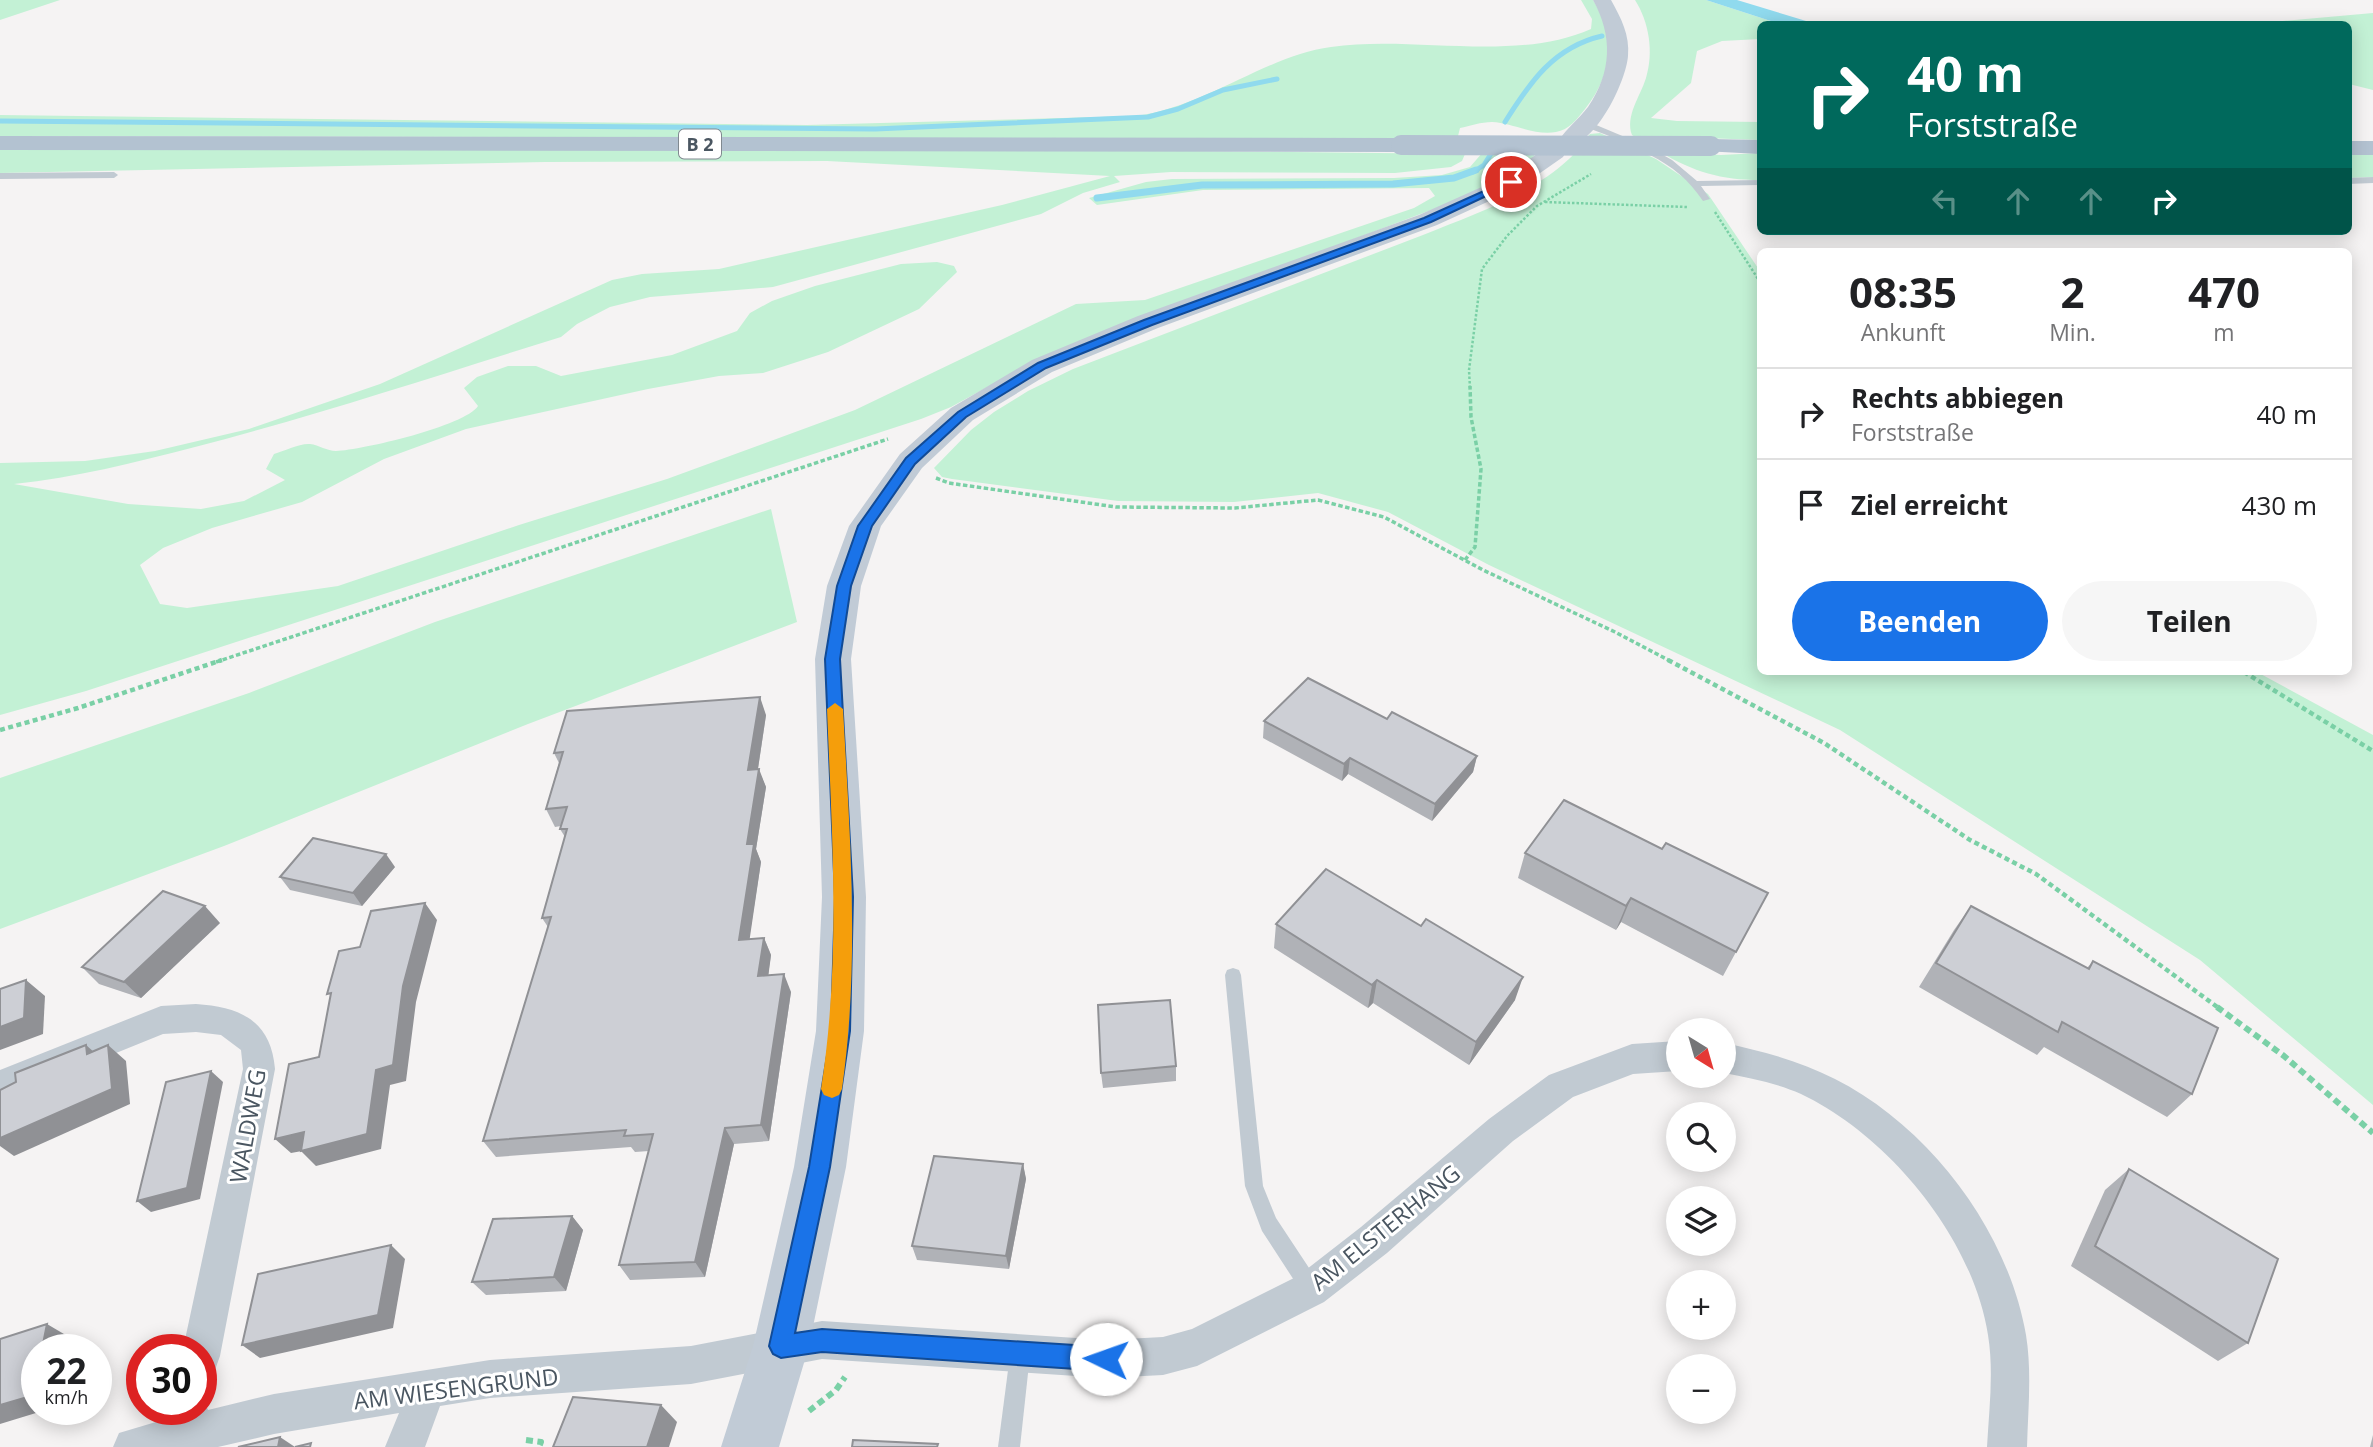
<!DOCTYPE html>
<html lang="de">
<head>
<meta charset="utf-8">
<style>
  body { margin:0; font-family:"Open Sans",sans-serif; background:#f6f6f6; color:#202124; height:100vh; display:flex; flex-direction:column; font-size:26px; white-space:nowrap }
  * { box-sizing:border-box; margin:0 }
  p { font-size:23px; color:#757577 }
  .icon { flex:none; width:38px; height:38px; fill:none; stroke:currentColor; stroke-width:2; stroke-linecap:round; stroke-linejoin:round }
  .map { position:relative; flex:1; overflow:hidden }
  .drawer { position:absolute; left:1757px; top:248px; width:595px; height:427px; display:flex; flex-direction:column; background:#fff; border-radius:10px; box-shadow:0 4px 18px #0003 }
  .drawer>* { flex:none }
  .top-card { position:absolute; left:1757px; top:21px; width:595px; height:214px; border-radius:10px; box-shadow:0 4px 18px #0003; background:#00695c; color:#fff; overflow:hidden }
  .needle { width:46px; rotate:143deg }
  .tools { position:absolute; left:1666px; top:1018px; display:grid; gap:14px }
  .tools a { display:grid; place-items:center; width:70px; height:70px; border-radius:50%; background:#fff; box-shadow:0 4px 18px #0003; font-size:35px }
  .speed { position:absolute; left:21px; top:1334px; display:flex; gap:14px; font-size:35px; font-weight:700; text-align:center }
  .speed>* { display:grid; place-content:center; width:91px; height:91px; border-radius:50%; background:#fff; box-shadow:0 4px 18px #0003; line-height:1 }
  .speed small { font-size:18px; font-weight:400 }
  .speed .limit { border:10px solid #d22; background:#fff; color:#111 }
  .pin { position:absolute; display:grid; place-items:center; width:60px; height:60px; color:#fff; margin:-30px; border:4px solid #fff; border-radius:50%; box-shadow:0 2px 7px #0007 }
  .me { position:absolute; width:77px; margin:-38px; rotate:273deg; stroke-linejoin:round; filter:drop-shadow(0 0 5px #0008) }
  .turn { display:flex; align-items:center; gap:24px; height:147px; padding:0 35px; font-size:32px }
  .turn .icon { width:91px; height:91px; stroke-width:2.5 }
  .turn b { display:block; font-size:49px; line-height:60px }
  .lanes { display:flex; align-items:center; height:66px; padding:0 35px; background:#0003; justify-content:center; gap:35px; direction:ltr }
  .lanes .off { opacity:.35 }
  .eta { display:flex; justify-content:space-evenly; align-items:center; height:119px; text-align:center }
  .eta b { font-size:42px; font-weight:700; line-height:49px }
  .primary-button { display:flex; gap:14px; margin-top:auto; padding:14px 35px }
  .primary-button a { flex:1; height:80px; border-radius:42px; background:#1a73e8; color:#fff; font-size:28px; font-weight:700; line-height:80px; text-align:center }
  .primary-button a+a { background:#f6f6f6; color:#202124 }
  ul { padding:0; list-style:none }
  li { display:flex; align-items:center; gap:21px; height:91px; padding:0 35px; border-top:2px solid #e0e0e0 }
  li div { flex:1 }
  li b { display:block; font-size:26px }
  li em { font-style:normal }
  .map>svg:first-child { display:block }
  .green { fill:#c3f1d5 }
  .water { fill:#90daee }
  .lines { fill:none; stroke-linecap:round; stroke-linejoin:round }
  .stream-far1 { stroke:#90daee; stroke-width:5 }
  .stream { stroke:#90daee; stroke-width:7 }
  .path-far3 { stroke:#7ad0a6; stroke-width:2.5; stroke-dasharray:2.5 2; stroke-linecap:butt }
  .path-far2 { stroke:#7ad0a6; stroke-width:3.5; stroke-dasharray:4.5 2.5; stroke-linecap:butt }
  .path-far1 { stroke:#7ad0a6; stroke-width:4.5; stroke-dasharray:5 3.5; stroke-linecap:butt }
  .path { stroke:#7ad0a6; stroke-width:6; stroke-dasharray:7 4.5; stroke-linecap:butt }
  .lane { fill:#c1cad2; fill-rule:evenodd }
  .street { fill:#c1cad2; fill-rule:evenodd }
  .secondary { fill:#c1cbd6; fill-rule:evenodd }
  .primary { fill:#b3c2d1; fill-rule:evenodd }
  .primary-bridge { stroke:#b3c2d1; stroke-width:20 }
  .wall { fill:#b0b2b7 }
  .shaded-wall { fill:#909195 }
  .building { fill:#cdcfd5; stroke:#909195; stroke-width:2 }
  .route { fill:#1a73e8; stroke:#114b97; stroke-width:2 }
  .slow { fill:#f59e0b }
  .labels { text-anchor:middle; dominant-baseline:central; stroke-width:6; stroke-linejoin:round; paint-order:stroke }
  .shield { fill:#fff; stroke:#808990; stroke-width:2 }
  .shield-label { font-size:18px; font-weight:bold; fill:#4a5661 }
  .near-street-label { font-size:23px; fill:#4a5661; stroke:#fff }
</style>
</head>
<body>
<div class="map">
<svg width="2373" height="1447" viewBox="0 0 2373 1447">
  <rect width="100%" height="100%" fill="#f5f3f3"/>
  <g class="green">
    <polygon points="0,0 60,0 0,20"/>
    <path d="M 1581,0 L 1593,0 C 1617,38 1612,75 1585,109 C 1577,119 1569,130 1556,132 C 1535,136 1513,123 1492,122 C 1481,122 1470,126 1460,128 L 1458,136 L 1392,139 L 0,136 L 0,115 L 807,125 L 1136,116 C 1206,107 1265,56 1331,47 C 1413,35 1515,63 1591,29 L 1592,19 Z"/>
    <path d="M 1635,0 L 1706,0 L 1780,24 L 1760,24 L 1760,39 L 1722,41 L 1697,51 L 1691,83 L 1651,118 L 1677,121 L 1760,122 L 1760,140 L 1704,138 L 1640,140 L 1632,135 C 1625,116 1640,97 1646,78 C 1654,52 1649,22 1635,0 Z"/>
    <polygon points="2373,13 2373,90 2349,84 2348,24 2249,24"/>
    <path d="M 1600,133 L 1656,159 L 1708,194 L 1760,271 L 1760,672 L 2257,672 L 2373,735 L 2373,1105 L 2200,960 L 1840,730 L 1489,565 L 1388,512 L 1318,493 L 1234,502 L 1118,501 L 952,479 L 942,477 L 934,468 L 971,430 L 994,412 L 1028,391 L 1073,369 L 1423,235 C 1472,215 1529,196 1569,159 C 1577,152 1583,142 1590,134 Z"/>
    <path d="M 0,149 L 1192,151 L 1465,154 L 1462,161 L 1451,167 L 1395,173 L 1171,172 L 1114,176 L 1120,182 L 1083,193 L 1041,214 L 773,287 L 650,297 L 610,307 L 577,324 L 561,337 C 439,375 318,415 195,447 C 136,462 75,478 14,484 L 128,504 L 201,509 L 244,501 L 285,480 L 266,469 L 274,454 C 284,451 300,443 310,444 C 319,445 327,451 336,451 C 362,450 465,426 478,406 L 464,388 L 477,377 L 508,366 L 536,366 L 561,376 L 672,355 L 737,331 L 750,313 L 772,301 L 815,286 L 901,264 L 937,262 L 954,266 L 957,272 L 919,309 L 828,352 L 763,373 L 719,376 L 648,389 L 466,429 L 384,459 L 302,502 L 212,528 L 163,548 L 140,565 L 160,604 L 187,608 L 338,586 L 519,525 L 667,479 L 855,410 L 1076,304 L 1145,300 L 1414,208 L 1435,196 L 1429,188 L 1203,190 L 1097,205 L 1089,198 L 1146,182 L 1172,179 L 1394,178 L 1442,175 L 1470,167 L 1483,152 L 1536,152 L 1533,158 L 1489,184 L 1447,204 L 1046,355 L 951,407 L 921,419 L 86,691 L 0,715 L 0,463 L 85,461 L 155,451 L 249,429 L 380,384 L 612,280 L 642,274 L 719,269 L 1002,205 L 1110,176 L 827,161 L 545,162 L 0,173 Z"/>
    <path d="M 1660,152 L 1721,155 L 1760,153 L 1760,180 C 1721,180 1694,172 1660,152 Z"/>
    <polygon points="2348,154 2373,154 2373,177 2349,178"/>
    <polygon points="771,509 797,622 528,724 224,846 0,929 0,778 249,693 435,622"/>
  </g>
  <polygon class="water" points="1706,0 1737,0 1816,24 1780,24"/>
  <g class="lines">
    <g class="stream-far1">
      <polyline points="0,121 875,129 1148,117 1178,109 1223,90 1277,79"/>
      <path d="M 1505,122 C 1530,82 1554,47 1602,36"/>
      <polyline points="1473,172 1484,165 1492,152"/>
    </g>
    <polyline class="stream" points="1097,198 1202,185 1393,184 1454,178 1476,170"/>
    <g class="path-far3">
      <polyline points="1545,202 1687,207"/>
      <polyline points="1715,212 1760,282"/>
      <polyline points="1470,388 1469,370 1482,269 1507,236 1537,206 1591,174"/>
    </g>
    <g class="path-far2">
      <polyline points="936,478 949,483 1116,507 1235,508 1318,500 1384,517 1483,570 1615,632 1672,662"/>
      <polyline points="1465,560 1475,547 1481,469 1471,417 1470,386"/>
      <polyline points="216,662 888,439"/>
    </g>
    <g class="path-far1">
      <polyline points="1668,660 1824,743 1970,840 2036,874 2220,1009"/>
      <polyline points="2244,672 2373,751"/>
      <polyline points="0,730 78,708 222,660"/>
    </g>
    <g class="path">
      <polyline points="2217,1007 2284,1056 2373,1133"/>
      <polyline points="809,1411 836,1390 845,1377"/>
      <polyline points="526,1440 541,1442 539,1447"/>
    </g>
    <g class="lane">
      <polygon points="1583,122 1589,122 1632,140 1625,142 1583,126"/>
      <path d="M 1650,151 L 1656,151 L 1672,160 L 1697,181 L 1760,180 L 1760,185 L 1701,186 L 1710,199 L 1703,201 C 1689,180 1672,166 1650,155 Z"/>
      <polygon points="0,173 114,172 118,175 114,178 0,179"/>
      <polygon points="2373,177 2373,183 2348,184 2348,178"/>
      <polygon points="1233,968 1239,970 1241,975 1263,1186 1276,1218 1317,1280 1320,1287 1317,1294 1310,1297 1303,1294 1262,1231 1245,1186 1225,975 1227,970"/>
      <polygon points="1020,1345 1027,1348 1030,1355 1020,1447 998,1447 1010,1355 1013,1348"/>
    </g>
    <g class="street">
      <path d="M 196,1004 C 241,1007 271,1021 275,1069 L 220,1356 L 215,1370 L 201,1375 L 201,1349 L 183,1349 L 243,1069 L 241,1050 L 221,1035 L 196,1032 L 163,1034 L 0,1100 L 0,1070 L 161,1006 Z"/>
      <polygon points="1678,1041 1678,1071 1633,1074 1573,1097 1513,1141 1387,1253 1324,1302 1197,1366 1163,1375 1106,1378 822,1359 691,1384 490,1398 440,1406 425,1447 385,1447 399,1413 274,1434 218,1447 113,1447 119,1433 166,1419 168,1409 201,1409 201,1395 208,1410 274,1394 490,1360 691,1346 822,1321 1106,1340 1163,1337 1192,1329 1298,1276 1361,1227 1489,1119 1549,1075 1632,1044"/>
      <path d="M 1724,1043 C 1762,1051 1800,1061 1835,1079 C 1930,1127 2008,1231 2026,1335 C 2032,1372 2028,1410 2027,1447 L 1987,1447 C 1989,1410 1994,1372 1988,1335 C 1973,1238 1889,1136 1801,1094 C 1776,1083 1750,1078 1724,1073 Z"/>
    </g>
    <g class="secondary">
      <path d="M 1593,0 L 1611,0 C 1621,18 1630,35 1628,56 C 1626,82 1593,152 1562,145 L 1559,140 C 1567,128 1579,119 1588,107 C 1612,72 1613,36 1593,0 Z"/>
      <polygon points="1555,145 1563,147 1566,152 1563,157 1520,187 1437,225 1158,328 1052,372 973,420 922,468 881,526 861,586 851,659 866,897 864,1031 846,1167 809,1346 779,1447 721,1447 753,1346 794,1167 816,1031 822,897 815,659 827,586 849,526 900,454 951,408 1032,360 1138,316 1419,215 1504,177 1547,147"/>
    </g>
    <g class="primary">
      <polygon points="0,136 1401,138 1409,140 1412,145 1409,150 1401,152 0,150"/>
      <polygon points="1711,139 1760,140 1760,154 1703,151 1700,146 1703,141"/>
      <rect x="2348" y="141" width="25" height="14"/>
    </g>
    <polyline class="primary-bridge" points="1401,145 1711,146"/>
  </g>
  <g class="wall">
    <polygon points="766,715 758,769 766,787 756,849 761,862 749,939 764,938 771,955 768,975 791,992 769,1141 734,1144 705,1277 630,1280 619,1265 649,1151 635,1152 631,1147 496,1157 483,1141 548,927 542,918 565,837 560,829 561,826 555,827 546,809 559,763 554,753"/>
    <polygon points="1387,719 1477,756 1473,772 1432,821 1348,774 1342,781 1263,738 1264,721"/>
    <polygon points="1662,849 1768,893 1723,976 1621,922 1616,930 1518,878 1525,853"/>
    <polygon points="395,867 362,906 290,890 280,877"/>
    <polygon points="1971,906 2087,968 2093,961 2192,1094 2167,1117 2044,1047 2037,1055 1919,987 1954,930"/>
    <polygon points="220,923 141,998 99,984 82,967"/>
    <polygon points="1276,924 1515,1000 1469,1065 1373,1003 1368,1008 1274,948"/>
    <polygon points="1176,1066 1176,1081 1103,1088 1101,1073"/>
    <polygon points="1023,1164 1026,1179 1009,1269 917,1260 912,1246"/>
    <polygon points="2129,1169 2248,1343 2218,1361 2071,1266 2105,1190"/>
    <polygon points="572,1216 583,1230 566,1291 486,1295 472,1282"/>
    <polygon points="2373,1435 2373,1447 2370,1447"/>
  </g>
  <g class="shaded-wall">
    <polygon points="760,697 766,715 755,788 748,770"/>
    <polygon points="1477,756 1473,772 1432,821 1435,804"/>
    <polygon points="1350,758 1348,774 1342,781 1344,764"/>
    <polygon points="759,769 766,787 756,849 761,862 747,957 739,940 747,844"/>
    <polygon points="386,854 395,867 362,906 353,893"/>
    <polygon points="1631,898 1621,922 1616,930 1626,906"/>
    <polygon points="425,903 437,920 416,1002 406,1081 390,1085 381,1149 316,1166 301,1151 302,1151 291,1153 275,1139 376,1070 403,986"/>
    <polygon points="205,906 220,923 141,998 124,982"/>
    <polygon points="764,938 771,955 766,994 758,976"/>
    <polygon points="784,974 791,992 769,1141 761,1125"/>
    <polygon points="1523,977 1515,1000 1469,1065 1476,1042"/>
    <polygon points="26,980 45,996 43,1034 0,1050 0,1027"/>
    <polygon points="1377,980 1373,1003 1368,1008 1372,985"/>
    <polygon points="86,1045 104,1061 87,1054"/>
    <polygon points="108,1045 126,1061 130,1104 14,1156 0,1146 0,1138"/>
    <polygon points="211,1071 223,1082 200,1199 151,1212 137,1201"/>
    <polygon points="725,1128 734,1144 705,1277 695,1262"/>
    <polygon points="1023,1164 1026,1179 1009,1269 1006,1256"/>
    <polygon points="572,1216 583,1230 566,1291 554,1277"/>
    <polygon points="391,1245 405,1259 393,1328 260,1358 242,1345"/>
    <polygon points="47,1324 69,1337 66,1349 42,1349"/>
    <polygon points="37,1370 37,1409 49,1409 0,1424 0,1405"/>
    <polygon points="661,1405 677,1422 669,1447 647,1447"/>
    <polygon points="280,1437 295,1447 278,1447"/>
  </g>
  <g class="building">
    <polygon points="1308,678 1387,719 1392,712 1477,756 1435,804 1350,758 1344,764 1264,721"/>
    <polygon points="760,697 748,770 759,769 747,844 754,844 739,940 764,938 758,976 784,974 761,1125 725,1128 695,1262 619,1265 653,1134 624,1136 626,1130 483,1141 551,917 542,918 567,829 560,829 567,807 546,809 563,752 554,753 567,711"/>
    <polygon points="1564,800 1662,849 1666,843 1768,893 1736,952 1631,898 1626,906 1525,853"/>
    <polygon points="313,838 386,854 353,893 280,877"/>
    <polygon points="1326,869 1421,926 1426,919 1523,977 1476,1042 1377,980 1372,985 1276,924"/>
    <polygon points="163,891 205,906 124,982 82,967"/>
    <polygon points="425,903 403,986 393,1065 376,1070 367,1134 301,1151 304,1132 275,1139 289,1064 319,1057 331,993 327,994 339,951 360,947 371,911"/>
    <polygon points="1971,906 2089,969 2093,961 2218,1028 2192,1094 2062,1022 2058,1032 1936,963"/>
    <polygon points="26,980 24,1018 0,1027 0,989"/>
    <polygon points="1170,1000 1176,1066 1101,1073 1098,1005"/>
    <polygon points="86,1045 87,1054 108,1045 112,1089 0,1138 0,1090 16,1082 15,1073"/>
    <polygon points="211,1071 187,1188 137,1201 166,1082"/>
    <polygon points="934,1156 1023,1164 1006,1256 912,1246"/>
    <polygon points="2129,1169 2278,1259 2248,1343 2095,1246"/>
    <polygon points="572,1216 554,1277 472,1282 493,1219"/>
    <polygon points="391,1245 378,1315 242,1345 258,1274"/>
    <polygon points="47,1324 42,1349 37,1349 37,1370 31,1396 0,1405 0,1339"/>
    <polygon points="573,1397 661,1405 647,1447 553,1447"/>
    <polygon points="280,1437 278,1447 238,1447"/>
    <polygon points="853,1440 938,1444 937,1447 852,1447"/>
    <polygon points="311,1443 310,1447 295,1447"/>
  </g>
  <polygon class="route" points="1508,180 1516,182 1431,222 1152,325 1046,368 966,417 915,464 872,526 851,586 840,659 853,897 850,1031 830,1167 795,1333 822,1329 1106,1347 1114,1351 1118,1359 1114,1367 1106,1371 822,1352 781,1358 773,1354 769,1346 809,1167 831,1031 835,897 825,659 837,586 858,526 906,458 958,412 1038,363 1144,320 1424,218"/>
  <path class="slow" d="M 835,703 L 843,709 C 850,836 860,962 842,1089 L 839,1095 L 832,1098 L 824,1095 L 821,1089 C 841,962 832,836 827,709 Z"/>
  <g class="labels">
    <rect class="shield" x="679" y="129.5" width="42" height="29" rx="5"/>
    <g class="shield-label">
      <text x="700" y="144">B 2</text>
    </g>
    <g class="near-street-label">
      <text transform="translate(247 1126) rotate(-80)">WALDWEG</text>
      <text transform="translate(1385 1227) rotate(-39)">AM ELSTERHANG</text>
      <text transform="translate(456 1388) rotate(-7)">AM WIESENGRUND</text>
    </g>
  </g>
</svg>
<div class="tools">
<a><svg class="needle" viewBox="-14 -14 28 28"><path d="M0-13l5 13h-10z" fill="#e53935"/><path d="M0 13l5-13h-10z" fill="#757577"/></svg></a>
<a><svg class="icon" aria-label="search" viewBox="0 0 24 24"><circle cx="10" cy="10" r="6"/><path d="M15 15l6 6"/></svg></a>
<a><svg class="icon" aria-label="layers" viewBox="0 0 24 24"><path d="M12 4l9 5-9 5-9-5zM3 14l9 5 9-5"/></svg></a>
<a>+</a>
<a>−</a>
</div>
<div class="speed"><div>22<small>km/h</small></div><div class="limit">30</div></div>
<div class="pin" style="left:1511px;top:182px;background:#d93025"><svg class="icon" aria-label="arrive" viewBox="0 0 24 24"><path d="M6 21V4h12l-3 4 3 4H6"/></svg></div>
<svg class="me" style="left:1106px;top:1359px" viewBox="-20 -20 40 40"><circle r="19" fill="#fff"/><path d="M0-13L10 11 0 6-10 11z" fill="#1a73e8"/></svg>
<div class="top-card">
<div class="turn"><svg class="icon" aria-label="right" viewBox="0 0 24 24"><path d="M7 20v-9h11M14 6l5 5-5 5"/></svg><div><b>40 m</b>Forststraße</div></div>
<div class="lanes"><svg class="icon off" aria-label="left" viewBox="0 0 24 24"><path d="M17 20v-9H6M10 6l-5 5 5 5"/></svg><svg class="icon off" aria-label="ahead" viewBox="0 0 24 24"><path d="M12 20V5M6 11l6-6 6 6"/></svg><svg class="icon off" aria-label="ahead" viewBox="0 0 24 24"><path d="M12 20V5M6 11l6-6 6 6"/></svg><svg class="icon" aria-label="right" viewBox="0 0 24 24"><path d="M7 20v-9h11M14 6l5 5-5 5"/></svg></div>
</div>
<section class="drawer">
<div class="eta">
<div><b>08:35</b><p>Ankunft</p></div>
<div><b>2</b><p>Min.</p></div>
<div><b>470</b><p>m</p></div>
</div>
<ul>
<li><svg class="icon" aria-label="right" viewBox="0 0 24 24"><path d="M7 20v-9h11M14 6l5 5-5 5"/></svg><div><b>Rechts abbiegen</b><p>Forststraße</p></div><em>40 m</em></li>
<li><svg class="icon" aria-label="arrive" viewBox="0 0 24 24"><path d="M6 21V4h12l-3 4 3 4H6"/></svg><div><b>Ziel erreicht</b></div><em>430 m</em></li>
</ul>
<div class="primary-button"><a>Beenden</a><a>Teilen</a></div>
</section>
</div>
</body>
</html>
